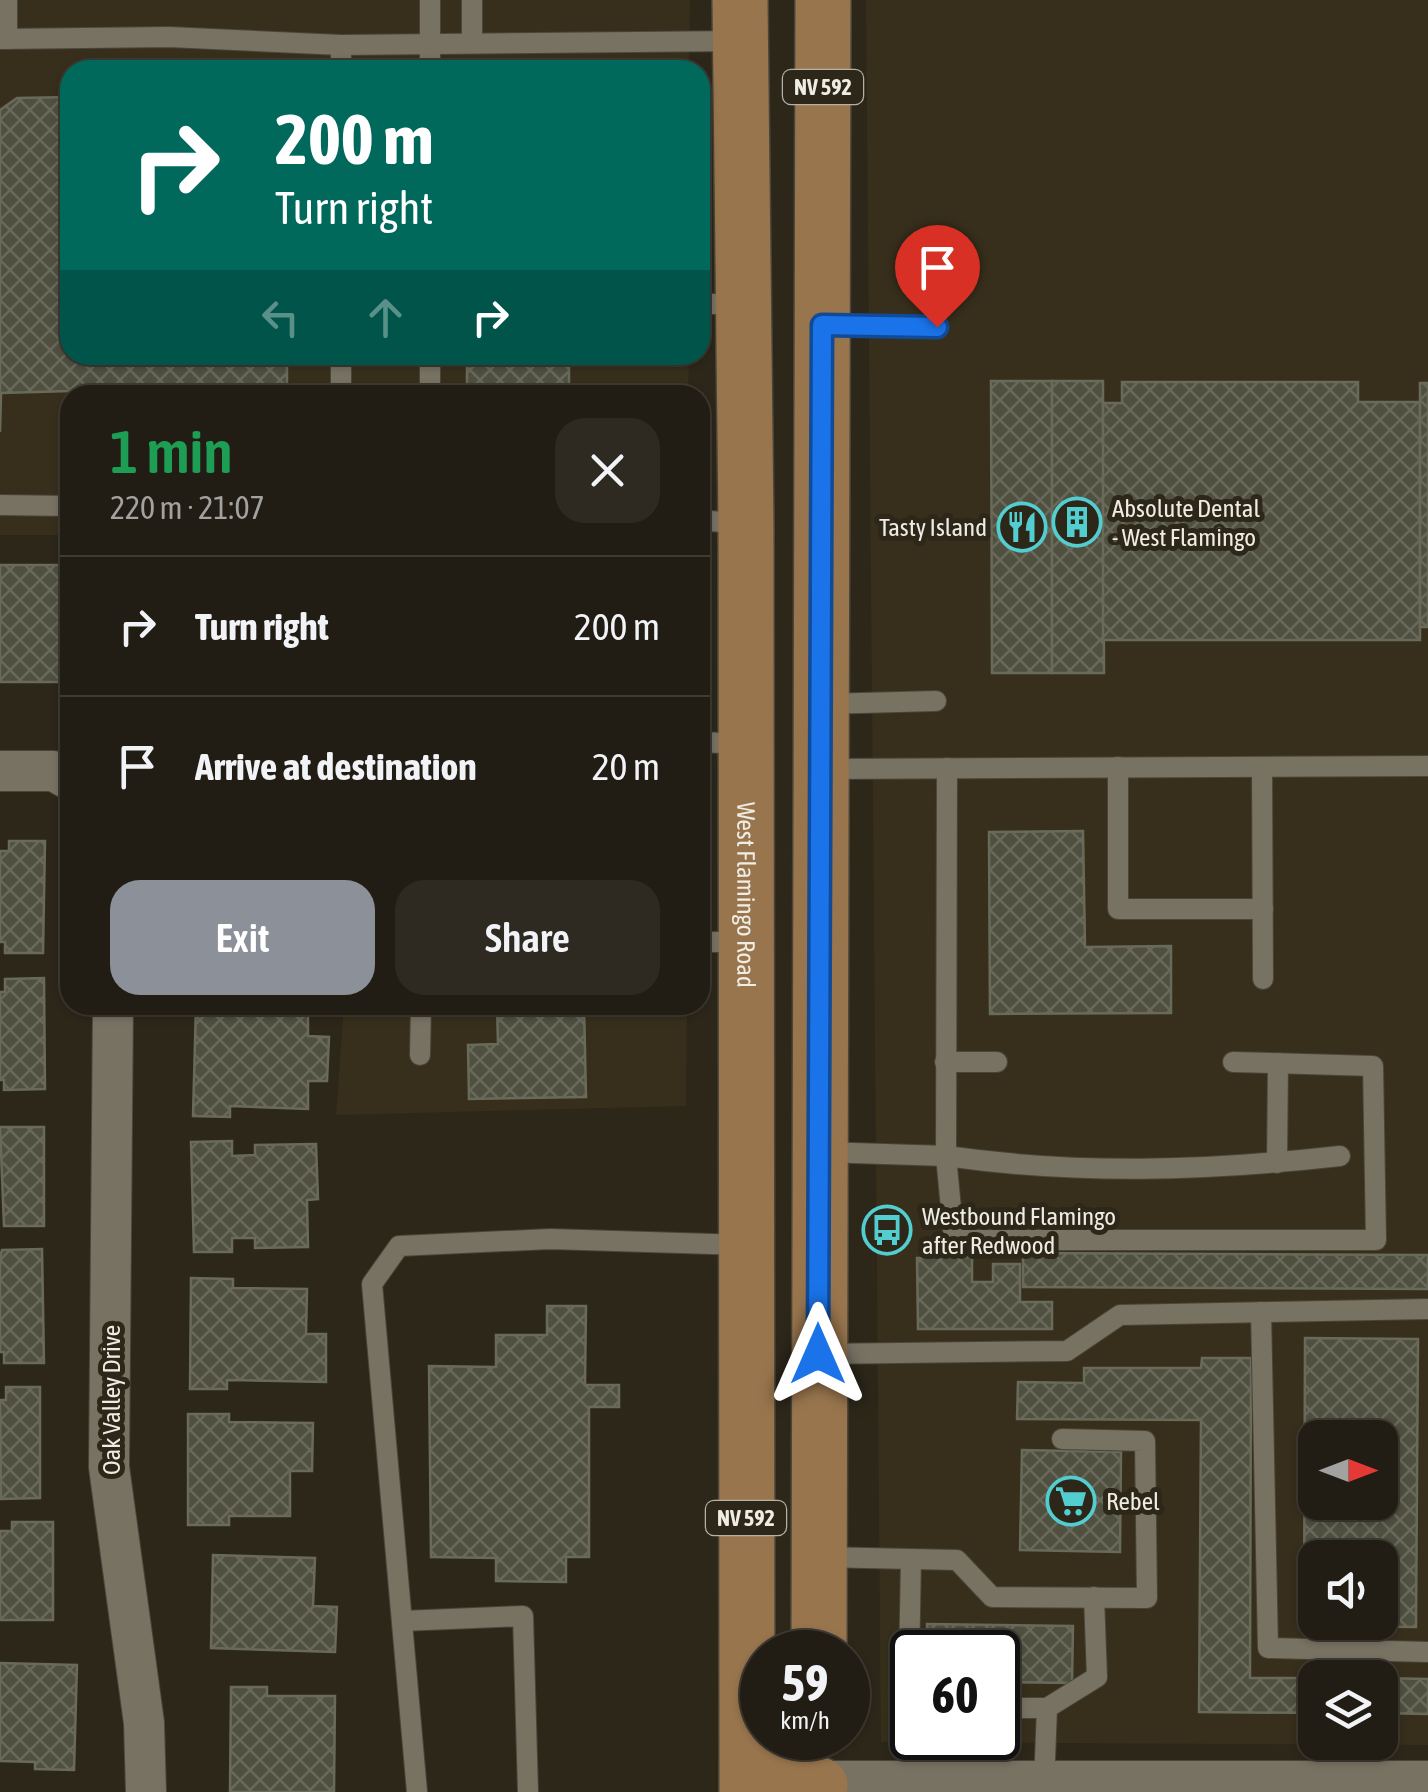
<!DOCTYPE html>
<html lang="en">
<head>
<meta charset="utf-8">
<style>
  body { margin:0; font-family:"Asap Condensed",sans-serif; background:#2e2a22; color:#f1f3f6; height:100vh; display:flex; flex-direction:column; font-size:38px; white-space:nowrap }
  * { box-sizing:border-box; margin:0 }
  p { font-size:32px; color:#a2a2a0 }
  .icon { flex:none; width:55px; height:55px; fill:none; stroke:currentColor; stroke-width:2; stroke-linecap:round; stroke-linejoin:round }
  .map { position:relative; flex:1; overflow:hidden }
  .sheet { position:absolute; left:60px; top:385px; width:650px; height:630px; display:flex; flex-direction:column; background:#221d14; border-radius:30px; box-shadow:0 2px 8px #0004,0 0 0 2px #3f3b34 }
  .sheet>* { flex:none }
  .guide { position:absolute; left:60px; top:60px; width:650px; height:305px; border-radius:30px; box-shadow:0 2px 8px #0004,0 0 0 2px #3f3b34; background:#00695c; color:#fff; overflow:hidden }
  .needle { width:65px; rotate:90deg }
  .fabs { position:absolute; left:1298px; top:1420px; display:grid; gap:20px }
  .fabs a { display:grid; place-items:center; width:100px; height:100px; border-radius:20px; background:#221d14; box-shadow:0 2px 8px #0004,0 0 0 2px #3f3b34; font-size:50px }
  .speed { position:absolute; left:740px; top:1630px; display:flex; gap:20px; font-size:50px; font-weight:700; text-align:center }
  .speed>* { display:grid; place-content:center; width:130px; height:130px; border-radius:50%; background:#221d14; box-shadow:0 2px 8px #0004,0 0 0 2px #3f3b34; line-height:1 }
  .speed small { font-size:25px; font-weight:400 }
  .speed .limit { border:5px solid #111; border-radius:15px; background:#fff; color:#111 }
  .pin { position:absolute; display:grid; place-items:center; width:85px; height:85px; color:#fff; margin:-102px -42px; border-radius:50% 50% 50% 0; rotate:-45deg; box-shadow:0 0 10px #0007 }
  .pin .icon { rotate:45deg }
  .me { position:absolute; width:110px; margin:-55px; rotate:0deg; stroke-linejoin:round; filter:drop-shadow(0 0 8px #0008) }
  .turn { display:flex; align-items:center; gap:35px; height:210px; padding:0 50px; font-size:45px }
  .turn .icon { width:130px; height:130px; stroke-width:2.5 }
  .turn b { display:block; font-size:70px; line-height:85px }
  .lanes { display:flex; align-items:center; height:95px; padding:0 50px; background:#0003; justify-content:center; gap:50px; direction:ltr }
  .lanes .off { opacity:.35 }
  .round { display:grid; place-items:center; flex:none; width:105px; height:105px; border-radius:30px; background:#2e2a22 }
  .summary { display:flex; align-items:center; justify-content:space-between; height:170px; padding:0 50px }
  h1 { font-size:60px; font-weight:600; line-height:75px; color:#1e9e55 }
  .cta { display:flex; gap:20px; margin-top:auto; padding:20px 50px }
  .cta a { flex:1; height:115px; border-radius:30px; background:#8c9099; color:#fff; font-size:40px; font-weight:600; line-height:115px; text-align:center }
  .cta a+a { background:#2e2a22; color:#f1f3f6 }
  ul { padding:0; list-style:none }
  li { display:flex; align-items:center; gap:30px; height:140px; padding:0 50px; border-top:2px solid #3f3b34 }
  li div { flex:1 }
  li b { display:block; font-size:38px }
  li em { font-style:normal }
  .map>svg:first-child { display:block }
  .built { fill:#372f1c; fill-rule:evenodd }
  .building { fill:url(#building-cross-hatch); stroke:#696a5a; stroke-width:2.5; fill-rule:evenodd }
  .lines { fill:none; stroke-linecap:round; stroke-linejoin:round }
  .service-casing { stroke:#49453a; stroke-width:22 }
  .minor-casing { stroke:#49453a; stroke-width:42 }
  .tertiary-casing { stroke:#49453a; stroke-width:50 }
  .primary-casing { stroke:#49453a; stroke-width:58 }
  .service { stroke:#787263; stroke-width:20 }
  .minor { stroke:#787263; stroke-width:40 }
  .tertiary { stroke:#787263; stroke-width:48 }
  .primary { stroke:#98754d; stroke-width:55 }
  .route-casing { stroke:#114b97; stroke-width:25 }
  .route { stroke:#1a73e8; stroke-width:18 }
  .labels { text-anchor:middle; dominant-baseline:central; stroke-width:10; stroke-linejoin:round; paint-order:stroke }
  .shield { fill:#2d271a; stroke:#b5b1a7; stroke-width:2.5 }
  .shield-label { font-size:22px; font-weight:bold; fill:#efece3 }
  .poi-label { font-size:25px; fill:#efece3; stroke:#2d271a; text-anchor:start }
  .street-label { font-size:25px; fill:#efece3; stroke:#2d271a }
</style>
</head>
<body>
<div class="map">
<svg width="1428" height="1792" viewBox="0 0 1428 1792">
  <defs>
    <pattern id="building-cross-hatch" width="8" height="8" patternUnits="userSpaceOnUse" patternTransform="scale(2.5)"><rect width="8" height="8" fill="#4f5040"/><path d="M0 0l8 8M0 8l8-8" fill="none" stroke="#69695b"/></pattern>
  </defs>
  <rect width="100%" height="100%" fill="#2d271a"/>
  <g class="built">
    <polygon points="0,0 690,0 689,70 70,70 70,355 689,355 688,395 70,395 70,535 0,535"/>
    <path d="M 866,0 L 1428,0 L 1428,1745 L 881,1742 ZM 1315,1438 L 1380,1438 L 1380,1502 L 1315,1502 ZM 1315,1558 L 1380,1558 L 1380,1622 L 1315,1622 ZM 912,1652 L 998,1652 L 998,1738 L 912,1738 ZM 1315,1678 L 1380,1678 L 1380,1742 L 1315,1742 Z"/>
    <polygon points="344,1005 687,1005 686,1106 336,1115"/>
  </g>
  <g class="building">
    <polygon points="70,97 70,355 287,355 287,385 1,393 0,432 0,110 17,98"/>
    <rect x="467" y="355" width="102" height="40"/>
    <polygon points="991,381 1052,381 1052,673 992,673"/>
    <polygon points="1052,381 1103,381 1104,673 1052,673"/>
    <polygon points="1122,382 1358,382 1358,402 1420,402 1420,640 1103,640 1103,403 1122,403"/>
    <rect x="1420" y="383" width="8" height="244"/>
    <polygon points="0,565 70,565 70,604 66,604 70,682 0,682"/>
    <polygon points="1083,831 1085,947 1171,946 1171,1013 990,1014 989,832"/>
    <polygon points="9,841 45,841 43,953 5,953 5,942 0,942 0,851 9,851"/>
    <polygon points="44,978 45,1089 4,1090 4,1080 0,1080 0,992 5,992 5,979"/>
    <polygon points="196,1005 233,1005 233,1013 308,1015 308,1036 329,1037 327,1081 308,1081 308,1109 230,1106 230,1117 193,1116"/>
    <polygon points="497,1005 584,1005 586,1097 469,1099 468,1045 498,1044"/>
    <polygon points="0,1127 44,1127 44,1226 4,1226"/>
    <polygon points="232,1141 232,1156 255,1155 255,1145 316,1144 318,1199 307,1200 308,1247 255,1248 255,1238 232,1238 232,1252 194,1252 191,1142"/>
    <polygon points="42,1249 44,1363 4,1363 4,1352 0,1352 0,1257 2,1250"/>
    <polygon points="1023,1253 1428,1255 1428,1289 1023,1287"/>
    <polygon points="972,1257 972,1282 993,1282 993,1264 1020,1264 1020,1302 1052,1302 1052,1329 918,1329 917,1258"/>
    <polygon points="191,1278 233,1279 233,1288 307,1289 306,1334 326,1334 326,1382 227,1380 227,1389 190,1389"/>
    <polygon points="547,1306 586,1306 585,1385 619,1385 619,1407 589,1407 589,1557 566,1557 566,1582 496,1581 496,1558 431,1557 429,1366 496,1367 496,1335 547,1335"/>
    <path d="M 1305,1338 L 1418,1339 L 1416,1627 L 1304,1626 ZM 1315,1438 L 1380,1438 L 1380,1502 L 1315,1502 ZM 1315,1558 L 1380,1558 L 1380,1622 L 1315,1622 Z"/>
    <polygon points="1202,1358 1251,1358 1250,1678 1315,1678 1315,1713 1199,1712 1201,1420 1017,1419 1018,1382 1084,1383 1084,1368 1201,1368"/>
    <polygon points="6,1387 40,1387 40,1498 1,1499 0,1400 6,1400"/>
    <polygon points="188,1414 229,1414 229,1422 313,1423 312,1471 290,1471 290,1516 229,1516 229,1525 188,1525"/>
    <polygon points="1022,1450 1121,1452 1120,1552 1020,1550"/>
    <polygon points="12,1522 53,1522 53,1620 0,1620 0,1531 12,1531"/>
    <polygon points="213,1555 315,1558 313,1606 337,1607 335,1652 211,1648"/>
    <polygon points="927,1624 1073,1626 1072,1683 998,1682 998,1652 927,1652"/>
    <polygon points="0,1663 77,1665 74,1770 35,1769 35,1762 0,1761"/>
    <polygon points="1380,1678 1428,1679 1428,1714 1380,1713"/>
    <polygon points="231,1687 267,1687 267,1696 335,1696 334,1792 230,1792"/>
  </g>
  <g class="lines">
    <g class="service-casing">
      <g id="service">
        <polyline points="430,0 430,70"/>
        <polyline points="472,0 472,43"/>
        <polyline points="0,39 169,37 341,45 739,41"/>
        <polyline points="7,39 7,0"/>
        <polyline points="341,70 341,45"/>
        <polyline points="700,304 743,304"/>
        <polyline points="824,325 937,327"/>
        <polyline points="430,355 430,395"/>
        <polyline points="341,395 341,355"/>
        <polyline points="0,505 70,506"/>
        <polyline points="700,520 743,524"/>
        <polyline points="823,704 936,701"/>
        <polyline points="700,742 743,744"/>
        <polyline points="1118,767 1118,909 1263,909"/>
        <polyline points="1262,767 1263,979"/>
        <polyline points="823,769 1428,766"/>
        <polyline points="700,942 744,942"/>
        <polyline points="420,1055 421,1005"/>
        <polyline points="945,1062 997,1062"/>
        <path d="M 1233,1062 L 1373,1066 L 1376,1240 L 954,1240 L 946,1156 C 1080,1175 1205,1171 1340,1156"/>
        <polyline points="822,1152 946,1156 947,768"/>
        <polyline points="1277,1163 1278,1063"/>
        <polyline points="1261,1312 1268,1648 1428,1652"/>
        <polyline points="820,1354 1067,1351 1120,1315 1428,1309"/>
        <polyline points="821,1557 957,1560 992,1597 1147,1598 1145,1441 1062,1439"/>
        <polyline points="402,1621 523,1616 528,1792"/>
        <polyline points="909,1666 911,1559"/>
        <polyline points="998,1708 1047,1708"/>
        <polyline points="1044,1785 1047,1708 1097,1677 1094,1597"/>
        <polyline points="417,1792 372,1284 399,1246 550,1239 745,1245"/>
      </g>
    </g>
    <g class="minor-casing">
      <g id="minor">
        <polyline points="0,771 54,771 70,780"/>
        <polyline points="113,1005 109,1467 144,1723 146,1792"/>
      </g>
    </g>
    <g class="tertiary-casing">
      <polyline id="tertiary" points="820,1785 1428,1785"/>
    </g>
    <g class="primary-casing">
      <g id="primary">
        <path id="s1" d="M 740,0 L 746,524 L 747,1792"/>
        <polyline points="819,1652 823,0"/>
        <polyline points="779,1738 794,1774 820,1785"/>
      </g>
    </g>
    <use href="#service" class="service"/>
    <use href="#minor" class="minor"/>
    <use href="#tertiary" class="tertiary"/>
    <use href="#primary" class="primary"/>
  </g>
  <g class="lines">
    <g class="route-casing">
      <polyline id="route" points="818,1354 822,325 937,327"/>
    </g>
    <use href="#route" class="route"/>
  </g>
  <defs>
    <g id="building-ring" transform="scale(2.5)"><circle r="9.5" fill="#2d271a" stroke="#52cdd0" stroke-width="1.5"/><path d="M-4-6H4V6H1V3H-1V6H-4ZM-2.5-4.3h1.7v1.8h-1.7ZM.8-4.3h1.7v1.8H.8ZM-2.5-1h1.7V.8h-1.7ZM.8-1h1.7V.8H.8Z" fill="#52cdd0"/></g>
    <g id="restaurant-ring" transform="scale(2.5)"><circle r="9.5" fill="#2d271a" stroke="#52cdd0" stroke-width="1.5"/><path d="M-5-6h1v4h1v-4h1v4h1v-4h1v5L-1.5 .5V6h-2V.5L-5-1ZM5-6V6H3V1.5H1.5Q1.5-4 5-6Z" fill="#52cdd0"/></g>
    <g id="bus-ring" transform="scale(2.5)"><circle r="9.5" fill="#2d271a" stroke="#52cdd0" stroke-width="1.5"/><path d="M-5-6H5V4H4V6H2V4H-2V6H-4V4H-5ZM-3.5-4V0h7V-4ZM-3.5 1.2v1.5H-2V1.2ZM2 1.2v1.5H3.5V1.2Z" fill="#52cdd0"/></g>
    <g id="supermarket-ring" transform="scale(2.5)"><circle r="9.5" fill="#2d271a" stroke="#52cdd0" stroke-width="1.5"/><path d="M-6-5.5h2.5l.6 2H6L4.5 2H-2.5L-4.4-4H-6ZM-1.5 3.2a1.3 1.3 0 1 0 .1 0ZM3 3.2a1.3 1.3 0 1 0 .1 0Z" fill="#52cdd0"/></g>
  </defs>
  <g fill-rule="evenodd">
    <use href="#building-ring" x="1077" y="522"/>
    <use href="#restaurant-ring" x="1022" y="527"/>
    <use href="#bus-ring" x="887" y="1230"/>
    <use href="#supermarket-ring" x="1071" y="1501"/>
  </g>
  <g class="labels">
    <g class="shield">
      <rect x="783" y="70" width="80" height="34" rx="8"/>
      <rect x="706" y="1501" width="80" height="34" rx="8"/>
    </g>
    <g class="shield-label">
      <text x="823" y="87">NV 592</text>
      <text x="746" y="1518">NV 592</text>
    </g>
    <g class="poi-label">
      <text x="1112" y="508">Absolute Dental<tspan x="1112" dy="29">- West Flamingo</tspan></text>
      <text x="987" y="527" text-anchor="end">Tasty Island</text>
      <text x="922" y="1216">Westbound Flamingo<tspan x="922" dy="29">after Redwood</tspan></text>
      <text x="1106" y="1501">Rebel</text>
    </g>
    <g class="street-label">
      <text stroke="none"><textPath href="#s1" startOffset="895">West Flamingo Road</textPath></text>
      <text transform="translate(111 1400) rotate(-90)">Oak Valley Drive</text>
    </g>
  </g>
</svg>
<div class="fabs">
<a><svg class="needle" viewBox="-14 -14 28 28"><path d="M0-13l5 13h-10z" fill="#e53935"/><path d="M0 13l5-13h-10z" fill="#a2a2a0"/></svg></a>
<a><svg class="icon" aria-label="sound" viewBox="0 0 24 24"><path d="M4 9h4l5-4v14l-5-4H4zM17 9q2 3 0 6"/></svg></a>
<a><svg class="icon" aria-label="layers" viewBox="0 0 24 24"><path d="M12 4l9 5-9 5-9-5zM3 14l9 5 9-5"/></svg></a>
</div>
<div class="speed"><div>59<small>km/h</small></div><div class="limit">60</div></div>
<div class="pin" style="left:937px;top:327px;background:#d93025"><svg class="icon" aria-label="arrive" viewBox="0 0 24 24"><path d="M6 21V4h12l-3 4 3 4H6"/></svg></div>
<svg class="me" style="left:818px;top:1354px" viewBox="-20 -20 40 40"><path d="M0-17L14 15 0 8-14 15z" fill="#1a73e8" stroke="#fff" stroke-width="4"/></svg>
<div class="guide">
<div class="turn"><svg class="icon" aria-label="right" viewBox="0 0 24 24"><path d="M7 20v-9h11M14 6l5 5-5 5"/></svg><div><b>200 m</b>Turn right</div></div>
<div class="lanes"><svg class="icon off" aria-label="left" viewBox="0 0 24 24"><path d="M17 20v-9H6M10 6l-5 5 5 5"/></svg><svg class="icon off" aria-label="ahead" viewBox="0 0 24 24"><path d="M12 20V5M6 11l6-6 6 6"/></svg><svg class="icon" aria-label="right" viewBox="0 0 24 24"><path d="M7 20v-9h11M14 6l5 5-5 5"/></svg></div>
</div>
<section class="sheet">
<div class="summary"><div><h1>1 min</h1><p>220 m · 21:07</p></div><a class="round"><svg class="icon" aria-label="close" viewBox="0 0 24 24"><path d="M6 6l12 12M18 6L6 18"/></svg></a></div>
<ul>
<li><svg class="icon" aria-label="right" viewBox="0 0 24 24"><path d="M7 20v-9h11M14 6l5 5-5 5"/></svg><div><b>Turn right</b></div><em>200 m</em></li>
<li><svg class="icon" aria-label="arrive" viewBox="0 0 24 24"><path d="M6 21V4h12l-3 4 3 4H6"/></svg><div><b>Arrive at destination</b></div><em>20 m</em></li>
</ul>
<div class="cta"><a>Exit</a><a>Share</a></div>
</section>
</div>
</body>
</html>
